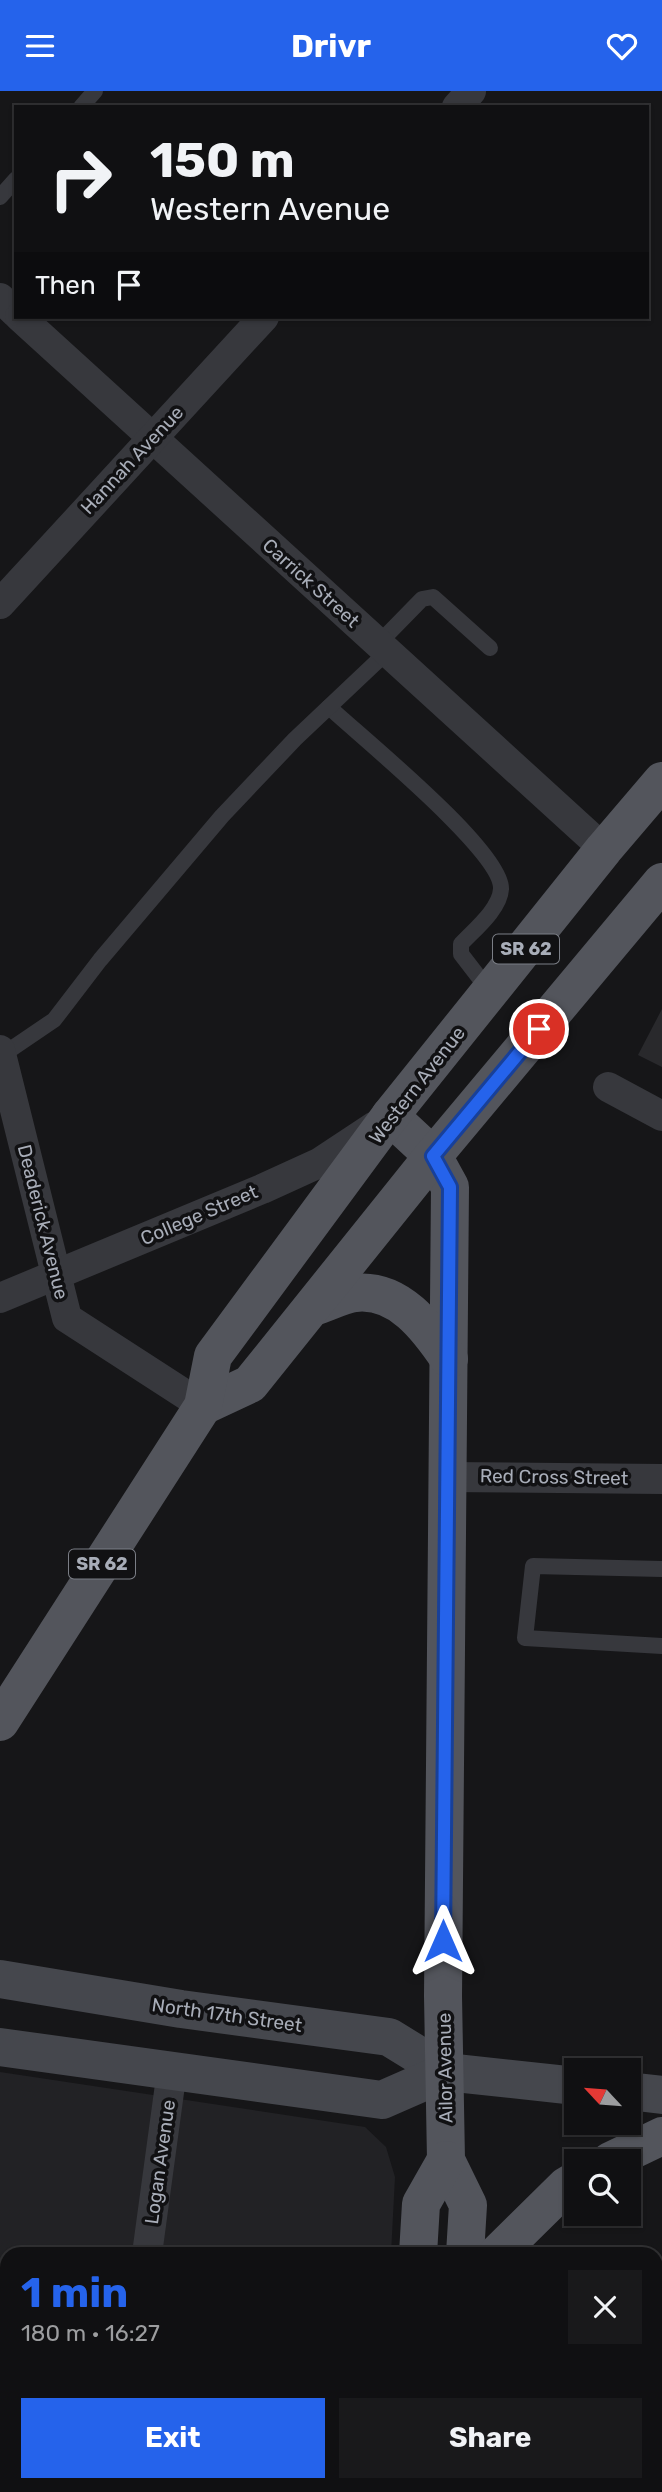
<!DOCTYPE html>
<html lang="en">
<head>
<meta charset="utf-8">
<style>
  body { margin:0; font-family:Rubik,sans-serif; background:#19191b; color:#f1f3f6; height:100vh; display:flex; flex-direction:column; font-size:26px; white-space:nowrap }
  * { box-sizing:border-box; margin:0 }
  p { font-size:23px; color:#9c9d9f }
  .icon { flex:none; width:38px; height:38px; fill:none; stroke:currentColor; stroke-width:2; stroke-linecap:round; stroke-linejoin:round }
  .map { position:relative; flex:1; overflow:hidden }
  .details { position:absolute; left:0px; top:2156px; width:663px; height:245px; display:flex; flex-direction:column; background:#101012; border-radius:21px 21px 0 0; box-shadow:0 2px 5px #0004,0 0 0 2px #303032 }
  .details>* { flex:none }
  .top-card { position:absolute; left:14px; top:14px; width:635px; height:214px; border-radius:0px; box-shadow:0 2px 5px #0004,0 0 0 2px #303032; background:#101012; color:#f1f3f6; overflow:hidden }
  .needle { width:46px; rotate:296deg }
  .buttons { position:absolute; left:564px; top:1967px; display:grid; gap:14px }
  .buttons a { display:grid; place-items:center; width:77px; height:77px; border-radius:0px; background:#101012; box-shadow:0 2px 5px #0004,0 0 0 2px #303032; font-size:35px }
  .pin { position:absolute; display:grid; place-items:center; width:60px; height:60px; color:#fff; margin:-30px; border:4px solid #fff; border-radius:50%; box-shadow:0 2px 7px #0007 }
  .me { position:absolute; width:77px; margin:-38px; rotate:0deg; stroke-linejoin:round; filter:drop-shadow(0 0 5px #0008) }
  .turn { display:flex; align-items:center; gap:24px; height:147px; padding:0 21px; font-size:32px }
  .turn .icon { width:91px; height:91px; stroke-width:2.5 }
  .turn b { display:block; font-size:49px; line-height:60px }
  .then { display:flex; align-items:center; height:66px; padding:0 21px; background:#0003; gap:14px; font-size:26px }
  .round { display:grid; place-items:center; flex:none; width:74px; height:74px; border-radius:0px; background:#19191b }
  .summary { display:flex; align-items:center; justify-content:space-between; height:119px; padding:0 21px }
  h1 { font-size:42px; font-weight:700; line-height:52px; color:#2563eb }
  .cta { display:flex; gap:14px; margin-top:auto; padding:14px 21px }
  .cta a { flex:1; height:80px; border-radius:0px; background:#2563eb; color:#fff; font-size:28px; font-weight:700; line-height:80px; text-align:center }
  .cta a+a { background:#19191b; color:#f1f3f6 }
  header { display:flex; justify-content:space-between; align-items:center; height:91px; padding:0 21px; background:#2563eb; color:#fff; font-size:32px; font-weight:700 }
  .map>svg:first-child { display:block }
  .built { fill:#222225 }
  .building { fill:#29292c }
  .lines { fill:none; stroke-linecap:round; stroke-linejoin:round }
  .lane { stroke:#37383d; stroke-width:16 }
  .street { stroke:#37383d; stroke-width:30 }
  .secondary { stroke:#45474d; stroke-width:38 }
  .primary { stroke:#53555c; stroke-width:38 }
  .route-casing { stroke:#184099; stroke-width:18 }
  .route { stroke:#2563eb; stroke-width:12 }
  .labels { text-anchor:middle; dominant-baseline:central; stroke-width:7; stroke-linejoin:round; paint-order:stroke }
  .shield { fill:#111113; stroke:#7b7e86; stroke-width:2 }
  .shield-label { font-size:18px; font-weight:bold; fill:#a8adb8 }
  .street-label { font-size:19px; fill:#a8adb8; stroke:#111113 }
</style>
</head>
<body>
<header><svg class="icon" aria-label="menu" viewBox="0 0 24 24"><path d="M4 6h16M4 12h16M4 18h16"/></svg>Drivr<svg class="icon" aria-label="heart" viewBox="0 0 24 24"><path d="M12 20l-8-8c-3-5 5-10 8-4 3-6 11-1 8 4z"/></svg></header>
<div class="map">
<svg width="662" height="2401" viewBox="0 0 662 2401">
  <rect width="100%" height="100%" fill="#161618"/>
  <polygon class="built" points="0,1981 365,2036 386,2056 395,2086 391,2163 7,2163 7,2394 381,2394 380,2401 0,2401"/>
  <polygon class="building" points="662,918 662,976 638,964"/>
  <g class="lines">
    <g class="lane">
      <polyline points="81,16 95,0"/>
      <polyline points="0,106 16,88"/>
      <polyline points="378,553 422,508 433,506 490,557"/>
      <path d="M 329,616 C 360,645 503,761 501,798 C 500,818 474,839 461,853 L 461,863 L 491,902"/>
      <polyline points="1,965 54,929 100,869 222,725 295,648 387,561"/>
      <polyline points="662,1478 533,1475 525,1547 662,1555"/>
    </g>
    <g class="street">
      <polyline points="457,16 471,0"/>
      <polyline points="0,207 16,222"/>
      <polyline points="20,226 604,758"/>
      <polyline points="0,513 264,226"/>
      <polyline points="0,959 67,1227 203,1315"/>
      <polyline points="608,996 662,1025"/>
      <polyline points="0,1207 262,1098 319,1072 375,1035"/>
      <polyline points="446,1386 662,1388"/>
      <polyline points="147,2163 172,1979"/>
      <polyline points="0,2248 7,2251"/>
      <polyline points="123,2401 124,2394"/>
    </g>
    <g class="secondary">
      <polyline points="0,1888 181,1918 389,1946 446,1981 576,1995"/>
      <polyline points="0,1956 382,2009 446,1981"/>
      <polyline points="628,2000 662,2004"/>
    </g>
    <g class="primary">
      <polyline points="390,1025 433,1065 450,1096 443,1905 446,2069 468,2114 465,2163"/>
      <path d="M 313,1216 C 326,1212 342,1204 355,1202 C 399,1197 428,1237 449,1268"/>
      <polyline points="203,1315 250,1293 433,1065 662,791"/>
      <polyline points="0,1631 203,1315 213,1265 390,1025 604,758 662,690"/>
      <polyline points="610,2070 662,2045"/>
      <polyline points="418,2163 421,2113 446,2069"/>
      <polyline points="497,2163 566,2095 576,2089"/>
      <polyline points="405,2401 406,2394"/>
      <polyline points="451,2401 451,2394"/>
    </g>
  </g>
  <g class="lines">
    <g class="route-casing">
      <polyline id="route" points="443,1850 450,1096 433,1065 539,938"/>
    </g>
    <use href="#route" class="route"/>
  </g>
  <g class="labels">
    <g class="shield">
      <rect x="493" y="843.5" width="66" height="29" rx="5"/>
      <rect x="69" y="1458.5" width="66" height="29" rx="5"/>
    </g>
    <g class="shield-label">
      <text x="526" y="858">SR 62</text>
      <text x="102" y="1473">SR 62</text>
    </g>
    <g class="street-label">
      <text transform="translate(132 369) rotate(-47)">Hannah Avenue</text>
      <text transform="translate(311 492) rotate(42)">Carrick Street</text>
      <text transform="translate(417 994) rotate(-52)">Western Avenue</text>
      <text transform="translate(199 1124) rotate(-23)">College Street</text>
      <text transform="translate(43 1131) rotate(76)">Deaderick Avenue</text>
      <text transform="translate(554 1386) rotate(1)">Red Cross Street</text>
      <text transform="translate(227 1924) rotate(8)">North 17th Street</text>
      <text transform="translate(445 1977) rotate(-91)">Ailor Avenue</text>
      <text transform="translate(160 2071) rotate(-82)">Logan Avenue</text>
    </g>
  </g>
</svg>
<div class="buttons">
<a><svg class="needle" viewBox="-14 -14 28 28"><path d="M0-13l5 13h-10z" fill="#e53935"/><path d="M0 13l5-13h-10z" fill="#9c9d9f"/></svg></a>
<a><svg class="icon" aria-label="search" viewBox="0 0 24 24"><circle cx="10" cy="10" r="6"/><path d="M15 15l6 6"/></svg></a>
</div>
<div class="pin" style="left:539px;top:938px;background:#d93025"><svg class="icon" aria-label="arrive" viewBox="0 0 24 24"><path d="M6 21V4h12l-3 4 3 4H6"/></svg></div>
<svg class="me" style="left:443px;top:1850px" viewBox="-20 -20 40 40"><path d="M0-17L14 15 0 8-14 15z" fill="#2563eb" stroke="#fff" stroke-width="4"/></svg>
<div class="top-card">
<div class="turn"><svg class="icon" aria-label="right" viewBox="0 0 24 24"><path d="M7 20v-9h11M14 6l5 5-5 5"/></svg><div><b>150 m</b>Western Avenue</div></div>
<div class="then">Then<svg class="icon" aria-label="arrive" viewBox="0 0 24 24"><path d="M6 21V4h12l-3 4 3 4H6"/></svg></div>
</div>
<section class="details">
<div class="summary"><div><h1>1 min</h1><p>180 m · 16:27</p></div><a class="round"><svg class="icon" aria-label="close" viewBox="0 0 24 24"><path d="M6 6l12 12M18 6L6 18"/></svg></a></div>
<div class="cta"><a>Exit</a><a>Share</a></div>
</section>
</div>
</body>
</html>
